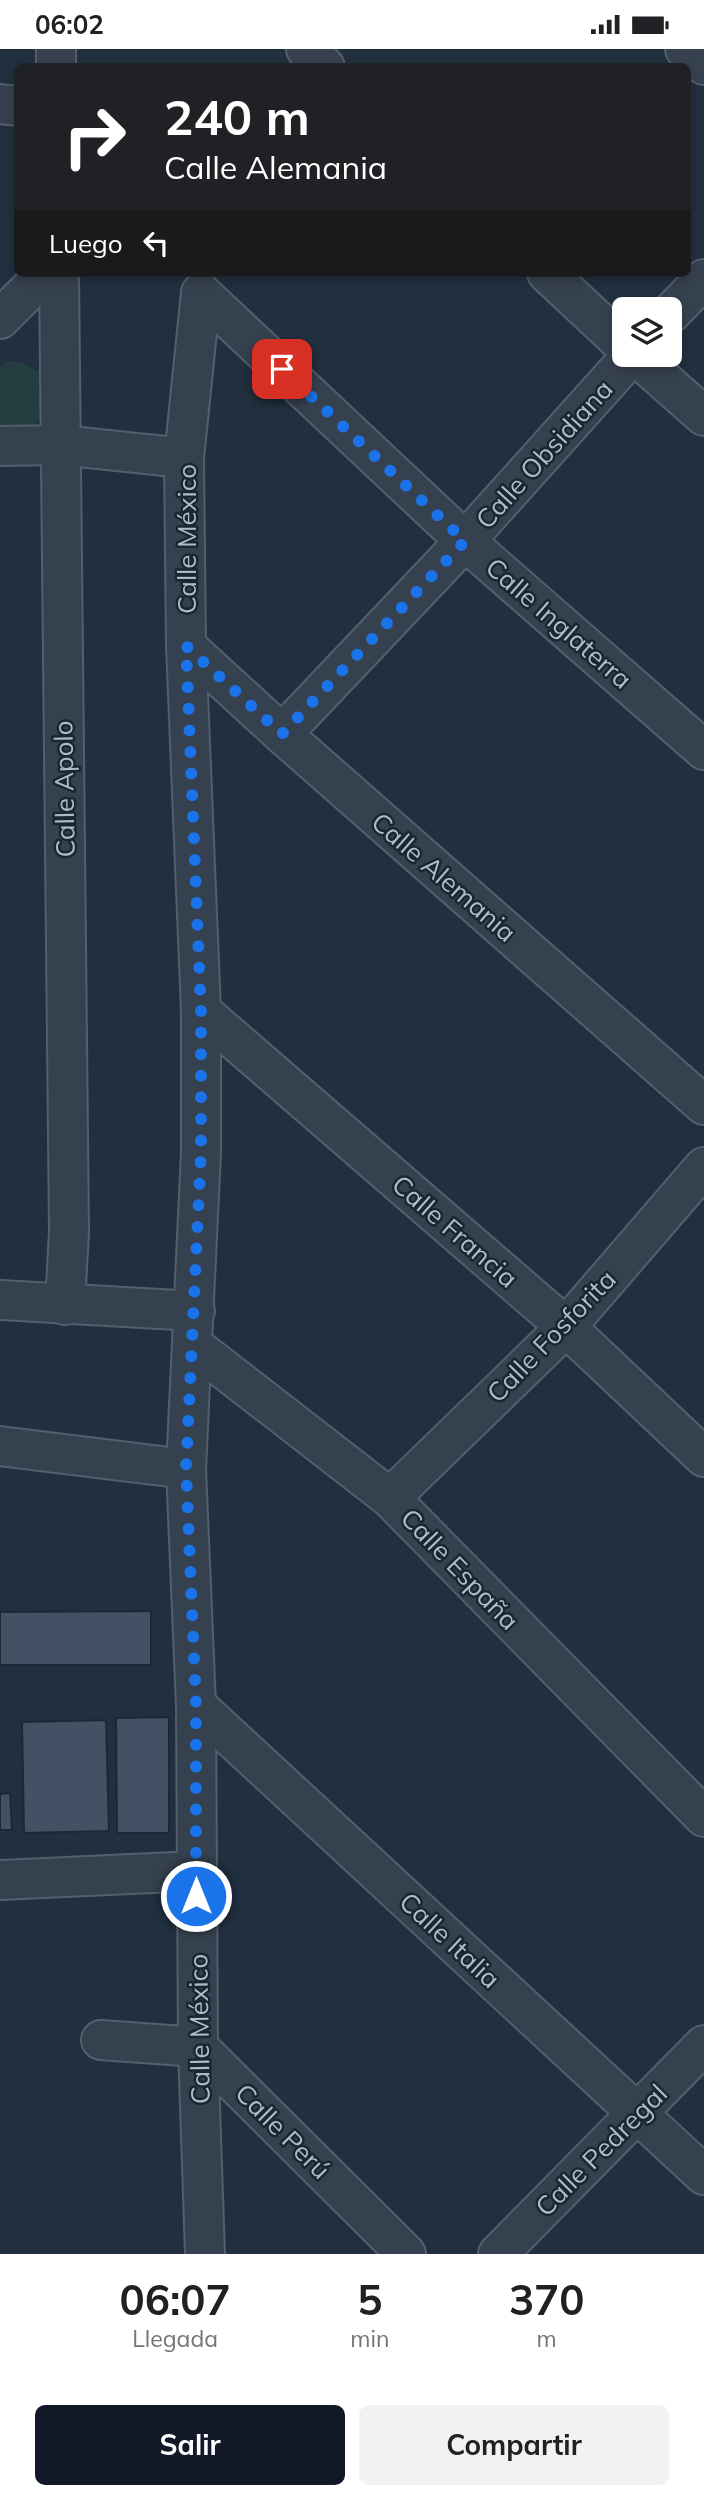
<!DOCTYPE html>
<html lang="es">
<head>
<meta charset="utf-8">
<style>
  body { margin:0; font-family:Mulish,sans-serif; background:#f2f2f2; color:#202124; height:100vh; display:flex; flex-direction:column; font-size:26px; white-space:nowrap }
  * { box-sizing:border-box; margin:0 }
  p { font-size:23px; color:#757577 }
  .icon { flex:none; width:38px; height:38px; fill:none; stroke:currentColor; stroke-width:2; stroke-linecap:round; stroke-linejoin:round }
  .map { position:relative; height:2205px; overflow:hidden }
  .sheet { display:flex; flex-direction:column; background:#fff; flex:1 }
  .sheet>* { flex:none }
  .banner { position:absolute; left:14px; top:14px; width:677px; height:214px; border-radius:10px; box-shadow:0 4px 10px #0003; background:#202124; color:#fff; overflow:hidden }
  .tools { position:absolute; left:612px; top:248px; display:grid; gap:14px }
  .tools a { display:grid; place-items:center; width:70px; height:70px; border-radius:10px; background:#fff; box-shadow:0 4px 10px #0003; font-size:35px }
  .pin { position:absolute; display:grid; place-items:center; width:60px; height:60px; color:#fff; margin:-30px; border-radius:14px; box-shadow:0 4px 10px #0006 }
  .me { position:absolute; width:77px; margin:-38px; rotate:0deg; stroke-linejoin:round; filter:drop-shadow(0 0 5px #0008) }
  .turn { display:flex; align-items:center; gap:24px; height:147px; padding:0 35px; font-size:32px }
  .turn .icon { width:91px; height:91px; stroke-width:2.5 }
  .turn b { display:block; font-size:49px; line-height:60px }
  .then { display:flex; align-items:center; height:66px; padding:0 35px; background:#0003; gap:14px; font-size:26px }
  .eta { display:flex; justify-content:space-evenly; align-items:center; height:119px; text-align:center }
  .eta b { font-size:42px; font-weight:700; line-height:49px }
  .button { display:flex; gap:14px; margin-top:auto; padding:14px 35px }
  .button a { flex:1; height:80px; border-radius:10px; background:#111827; color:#fff; font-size:28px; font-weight:700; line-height:80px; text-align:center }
  .button a+a { background:#f2f2f2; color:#202124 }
  .status { display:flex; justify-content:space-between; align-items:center; height:49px; padding:0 35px; background:#fff; direction:ltr }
  .status svg { height:19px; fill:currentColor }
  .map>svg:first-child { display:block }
  .green { fill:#243d40 }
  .building { fill:#425163; stroke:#1d2835; stroke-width:2 }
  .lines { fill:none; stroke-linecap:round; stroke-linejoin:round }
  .minor-casing { stroke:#545f6d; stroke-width:42 }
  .minor { stroke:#36414f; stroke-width:38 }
  .route { stroke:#1a73e8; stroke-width:12; stroke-dasharray:0 21.6 }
  .labels { text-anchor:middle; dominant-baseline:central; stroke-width:5; stroke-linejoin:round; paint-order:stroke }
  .street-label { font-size:26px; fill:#b1bcca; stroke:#1b2633 }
</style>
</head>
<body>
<div class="status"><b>06:02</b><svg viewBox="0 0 49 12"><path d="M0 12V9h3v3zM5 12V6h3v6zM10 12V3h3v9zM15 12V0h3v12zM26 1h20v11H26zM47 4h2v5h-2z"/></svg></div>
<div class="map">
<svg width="704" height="2205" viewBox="0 0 704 2205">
  <rect width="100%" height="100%" fill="#212f3f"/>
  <path class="green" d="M 5,312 L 21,313 L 51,329 C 44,369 45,381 0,381 L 0,317 Z"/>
  <g class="building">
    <polygon points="151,1562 151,1616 0,1616 0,1563"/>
    <polygon points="169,1668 169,1784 117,1784 116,1669"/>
    <polygon points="106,1671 109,1782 24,1784 22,1673"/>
    <polygon points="10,1744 12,1781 0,1781 0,1745"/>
  </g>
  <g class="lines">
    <g class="minor-casing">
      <g id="minor">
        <polyline points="56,0 56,18"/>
        <polyline points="306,0 325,18"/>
        <polyline points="685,0 704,16"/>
        <polyline points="0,55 18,57"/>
        <polyline points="59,224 69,1183 65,1256"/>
        <polyline points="547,224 625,297"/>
        <polyline points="201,244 184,409 186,597 201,962 201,1103 186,1420 196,1656 198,1998 205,2205"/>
        <polyline points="201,244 465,492 704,701"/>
        <polyline points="670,265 704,230"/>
        <polyline points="0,270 46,224"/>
        <polyline points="635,306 704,367"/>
        <polyline points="0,397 60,396 184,409"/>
        <polyline points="186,597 282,685 704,1056"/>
        <polyline points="282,685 465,492 632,306"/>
        <polyline points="201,962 566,1278 704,1408"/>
        <polyline points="0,1251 195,1262"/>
        <polyline points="194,1297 390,1449 704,1768"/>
        <polyline points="0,1397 186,1420"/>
        <polyline points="390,1449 566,1278 704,1118"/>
        <polyline points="196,1656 704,2126"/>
        <polyline points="0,1831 196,1822"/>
        <polyline points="101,1991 198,1998 406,2205"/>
        <polyline points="498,2205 704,1996"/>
      </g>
    </g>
    <use href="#minor" class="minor"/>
  </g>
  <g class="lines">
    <polyline class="route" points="196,1847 196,1656 186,1420 201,1103 201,962 186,597 282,685 465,492 282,320"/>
  </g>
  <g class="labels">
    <g class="street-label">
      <text transform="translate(544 405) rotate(-48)">Calle Obsidiana</text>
      <text transform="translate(186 490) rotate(-90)">Calle México</text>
      <text transform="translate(559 574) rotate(41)">Calle Inglaterra</text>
      <text transform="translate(64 740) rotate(-91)">Calle Apolo</text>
      <text transform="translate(444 828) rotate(41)">Calle Alemania</text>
      <text transform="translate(455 1182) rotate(41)">Calle Francia</text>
      <text transform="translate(551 1287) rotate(-46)">Calle Fosforita</text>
      <text transform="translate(460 1520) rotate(46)">Calle España</text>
      <text transform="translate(450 1891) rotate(43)">Calle Italia</text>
      <text transform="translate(199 1980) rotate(-91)">Calle México</text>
      <text transform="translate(283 2082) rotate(45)">Calle Perú</text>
      <text transform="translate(601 2101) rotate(-45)">Calle Pedregal</text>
    </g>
  </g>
</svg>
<div class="tools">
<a><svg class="icon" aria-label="layers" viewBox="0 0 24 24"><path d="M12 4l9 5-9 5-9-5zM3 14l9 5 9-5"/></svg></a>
</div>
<div class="pin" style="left:282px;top:320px;background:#d93025"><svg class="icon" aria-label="arrive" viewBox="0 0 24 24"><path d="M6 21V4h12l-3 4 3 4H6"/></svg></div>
<svg class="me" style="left:196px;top:1847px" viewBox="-20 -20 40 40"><circle r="17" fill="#1a73e8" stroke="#fff" stroke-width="3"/><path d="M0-11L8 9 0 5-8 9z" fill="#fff"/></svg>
<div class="banner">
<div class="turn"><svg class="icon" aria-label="right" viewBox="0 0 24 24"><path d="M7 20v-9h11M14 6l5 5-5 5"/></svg><div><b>240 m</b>Calle Alemania</div></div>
<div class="then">Luego<svg class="icon" aria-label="left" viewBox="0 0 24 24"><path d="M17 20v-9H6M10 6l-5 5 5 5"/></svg></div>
</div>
</div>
<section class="sheet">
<div class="eta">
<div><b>06:07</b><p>Llegada</p></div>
<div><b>5</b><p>min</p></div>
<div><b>370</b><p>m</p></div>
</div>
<div class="button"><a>Salir</a><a>Compartir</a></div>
</section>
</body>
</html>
